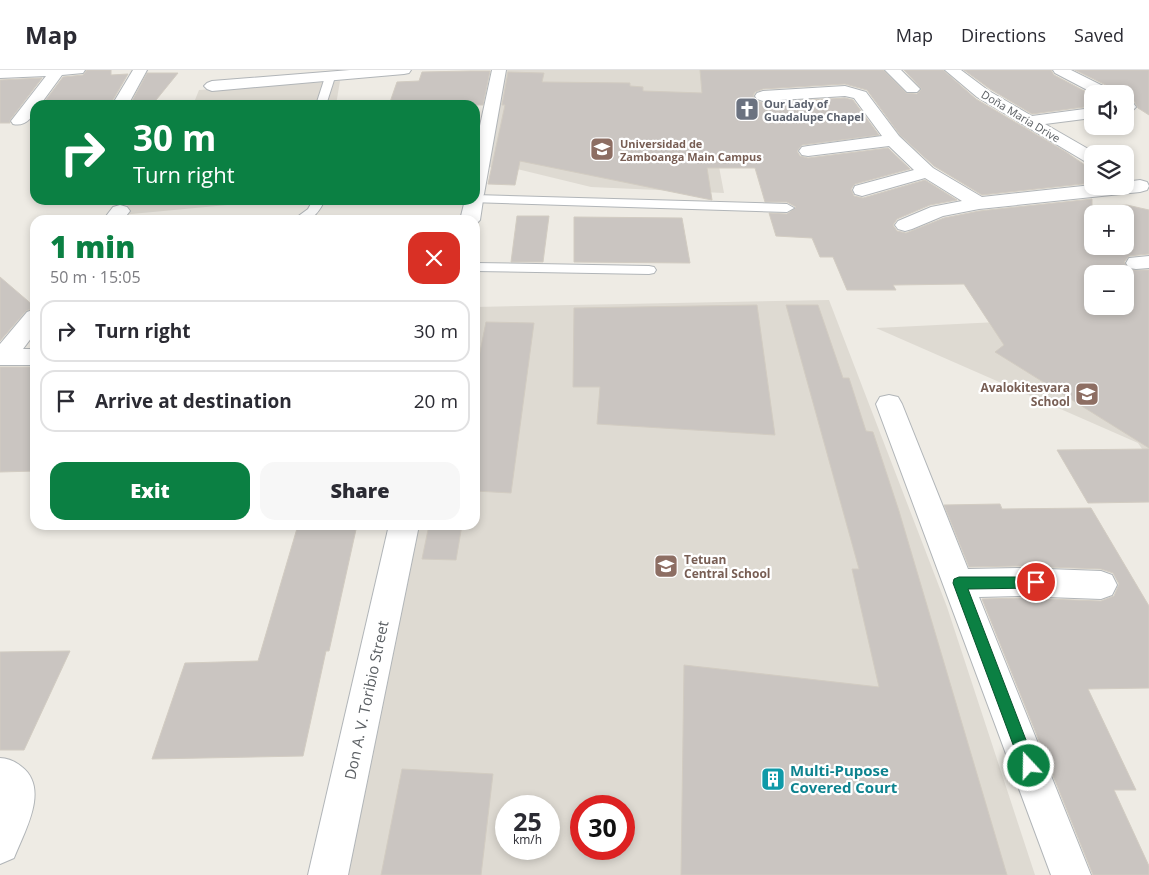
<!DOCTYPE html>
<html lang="en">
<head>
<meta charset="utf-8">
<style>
  body { margin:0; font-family:"Open Sans",sans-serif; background:#f7f7f7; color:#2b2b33; height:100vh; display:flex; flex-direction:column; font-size:19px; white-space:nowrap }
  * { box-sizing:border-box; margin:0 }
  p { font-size:16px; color:#7c7c81 }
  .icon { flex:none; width:28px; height:28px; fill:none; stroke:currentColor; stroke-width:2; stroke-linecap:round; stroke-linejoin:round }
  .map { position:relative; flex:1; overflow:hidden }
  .panel { position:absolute; left:30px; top:145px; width:450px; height:315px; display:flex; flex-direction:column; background:#fff; border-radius:15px; box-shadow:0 2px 8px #0003 }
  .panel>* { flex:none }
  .banner { position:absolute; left:30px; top:30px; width:450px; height:105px; border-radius:15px; box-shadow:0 2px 8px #0003; background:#0b8043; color:#fff; overflow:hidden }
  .controls { position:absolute; left:1084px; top:15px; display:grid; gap:10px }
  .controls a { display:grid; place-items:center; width:50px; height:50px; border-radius:10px; background:#fff; box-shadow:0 2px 8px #0003; font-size:25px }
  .speed { position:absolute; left:495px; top:725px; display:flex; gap:10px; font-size:25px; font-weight:700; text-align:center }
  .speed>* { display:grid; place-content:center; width:65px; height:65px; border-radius:50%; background:#fff; box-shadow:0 2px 8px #0003; line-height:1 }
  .speed small { font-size:12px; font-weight:400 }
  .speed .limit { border:8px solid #d22; background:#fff; color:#111 }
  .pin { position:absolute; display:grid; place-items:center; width:42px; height:42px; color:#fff; margin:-21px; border:2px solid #fff; border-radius:50%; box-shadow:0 1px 5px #0007 }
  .me { position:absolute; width:55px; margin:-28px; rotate:339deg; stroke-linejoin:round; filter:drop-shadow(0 0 4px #0008) }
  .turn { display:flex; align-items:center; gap:18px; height:105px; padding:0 20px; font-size:22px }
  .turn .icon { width:65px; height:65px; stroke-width:2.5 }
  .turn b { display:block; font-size:35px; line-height:42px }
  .round { display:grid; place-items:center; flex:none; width:52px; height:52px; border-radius:15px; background:#f7f7f7 }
  .headline { display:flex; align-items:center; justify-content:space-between; height:85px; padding:0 20px }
  h1 { font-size:30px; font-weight:800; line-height:38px; color:#0b8043 }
  .primary-button { display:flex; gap:10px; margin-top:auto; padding:10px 20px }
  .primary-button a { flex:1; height:58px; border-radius:15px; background:#0b8043; color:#fff; font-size:20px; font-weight:800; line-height:58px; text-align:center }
  .primary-button a+a { background:#f7f7f7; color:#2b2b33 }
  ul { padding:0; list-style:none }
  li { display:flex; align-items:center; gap:15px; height:62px; margin:0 10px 8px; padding:0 10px; border:2px solid #e1e1e2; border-radius:15px }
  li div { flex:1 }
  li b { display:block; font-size:19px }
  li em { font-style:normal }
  header { display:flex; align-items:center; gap:30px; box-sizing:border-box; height:70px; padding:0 25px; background:#fff; border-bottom:1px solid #e1e1e2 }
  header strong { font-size:24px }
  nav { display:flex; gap:28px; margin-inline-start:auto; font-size:18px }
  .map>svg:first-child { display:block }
  .education { fill:#dedad2; fill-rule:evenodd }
  .building { fill:#cac5c1; stroke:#d2ccc2; fill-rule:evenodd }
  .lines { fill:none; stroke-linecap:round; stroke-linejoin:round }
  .service-casing { stroke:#b1b5b8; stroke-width:2 }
  .minor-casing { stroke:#b1b5b8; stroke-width:2 }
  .tertiary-casing { stroke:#b1b5b8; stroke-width:2 }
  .service { fill:#fff; fill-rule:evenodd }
  .minor { fill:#fff; fill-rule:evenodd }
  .tertiary { fill:#fff; fill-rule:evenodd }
  .route { fill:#0b8043; stroke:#07532c }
  .labels { text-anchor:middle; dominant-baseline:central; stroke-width:4.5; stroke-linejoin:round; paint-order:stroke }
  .far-worship-label { font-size:11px; font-weight:bold; fill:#5b616d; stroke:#fff; text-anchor:start }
  .far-street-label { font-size:11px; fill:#5c6064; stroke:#fff }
  .far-education-label { font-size:11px; font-weight:bold; fill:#785e54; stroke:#fff; text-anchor:start }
  .education-label { font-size:12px; font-weight:bold; fill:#785e54; stroke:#fff; text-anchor:end }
  .near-street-label { font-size:15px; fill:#5c6064; stroke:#fff }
  .near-culture-label { font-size:15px; font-weight:bold; fill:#0d838f; stroke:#fff; text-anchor:start }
</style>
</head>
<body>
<header>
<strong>Map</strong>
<nav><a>Map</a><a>Directions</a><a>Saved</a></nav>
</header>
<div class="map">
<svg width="1149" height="805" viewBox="0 0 1149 805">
  <rect width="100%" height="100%" fill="#eeebe4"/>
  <g class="education">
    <polygon points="507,0 740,0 756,23 765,55 712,60 724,123 591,117 513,98 484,97"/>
    <polygon points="340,11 336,35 193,35 199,20"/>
    <polygon points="131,130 279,130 121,145"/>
    <path d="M 829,230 L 947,537 L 1035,805 L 331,805 L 411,455 L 475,455 L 475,237 ZM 506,736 L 549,736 L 549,779 L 506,779 ZM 581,736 L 624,736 L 624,779 L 581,779 Z"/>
    <polygon points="1100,247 1149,274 1149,389 1138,373 876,258"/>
  </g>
  <g class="building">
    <polygon points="87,0 111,0 111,5 128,4 110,35 42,35 63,7 83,5"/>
    <path d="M 700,0 L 883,0 L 906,23 L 917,24 L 921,20 L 921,18 L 904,0 L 943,0 L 976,29 L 1066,82 L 1092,100 L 1092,113 L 982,125 L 934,96 L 900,65 L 867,20 L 845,14 L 763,19 L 755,22 L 753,25 L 755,30 L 763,33 L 845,28 L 853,30 L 879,65 L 802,75 L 797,81 L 800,86 L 808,88 L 888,78 L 910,99 L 855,114 L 851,119 L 854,126 L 863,128 L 925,110 L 957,130 L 930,135 L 897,149 L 893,155 L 897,161 L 906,163 L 944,148 L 979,141 L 1092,129 L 1092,138 L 1127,135 L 1149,140 L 1149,184 L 1129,186 L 1124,192 L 1129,200 L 1149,200 L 1149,378 L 995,282 L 1004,275 L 964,214 L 893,215 L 896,220 L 847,220 L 833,187 L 820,187 L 812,168 L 776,166 L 769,143 L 787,144 L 796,137 L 787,132 L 765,132 L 755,98 L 707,98 L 712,130 L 520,91 L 515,115 L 488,114 L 505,35 L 502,35 L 508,2 L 544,3 L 542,12 L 630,13 L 630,16 L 643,17 L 643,21 L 702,23 ZM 1092,144 L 1125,144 L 1125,176 L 1092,176 ZM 1092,204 L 1125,204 L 1125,236 L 1092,236 Z"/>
    <polygon points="964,0 1051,0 1054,5 1092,25 1092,36 1032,44 990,19"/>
    <polygon points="1075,0 1149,0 1149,45 1138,38 1133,29 1125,26 1125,24 1117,24 1114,19"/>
    <polygon points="471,1 490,1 483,35 389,35 397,12 419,11 422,2"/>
    <polygon points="147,3 178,3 152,35 130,35"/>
    <polygon points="42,8 10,50 10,53 0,53 0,10"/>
    <polygon points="517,146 549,146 543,192 511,192"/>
    <polygon points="574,147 682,148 690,193 574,192"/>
    <polygon points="0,207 35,237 26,241 0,271"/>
    <polygon points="757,235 775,365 597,354 600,317 573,317 574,238"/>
    <polygon points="786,235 818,235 843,308 849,308 866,361 873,362 899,441 1007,805 681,805 684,595 879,617 852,499 859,499"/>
    <polygon points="486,252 534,253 511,423 475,421 475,307"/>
    <polygon points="0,297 35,297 35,401 0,402"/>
    <polygon points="1149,379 1149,432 1088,433 1057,380"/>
    <polygon points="1000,434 1002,439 1091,438 1149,536 1149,618 1088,619 1136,720 1114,720 1149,796 1149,805 1093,805 982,529 1021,528 1101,531 1114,526 1119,514 1113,503 1101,499 1021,496 969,497 944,435"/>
    <polygon points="298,455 357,455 329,581 326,581 303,686 152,689 185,593 258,591"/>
    <polygon points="429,455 462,455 456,490 422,489"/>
    <polygon points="70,581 24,680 0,680 0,582"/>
    <polygon points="402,699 493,704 481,805 381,805"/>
  </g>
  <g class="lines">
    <g class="service-casing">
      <g id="service">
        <polygon points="330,4 335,7 326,35 316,35 325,7"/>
        <polygon points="475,125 787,134 794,138 787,142 470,132 469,130 475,130"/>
        <path d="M 313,130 L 325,130 C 316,147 313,150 293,150 L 308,139 Z"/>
        <polygon points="475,193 649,196 654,197 656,200 654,203 649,204 475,201"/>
      </g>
    </g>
    <g class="minor-casing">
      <g id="minor">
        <path d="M 0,0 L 85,0 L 83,3 L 62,5 L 40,35 L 35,35 C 35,47 25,57 13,54 L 11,51 L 46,6 L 0,8 Z"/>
        <polygon points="133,0 147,0 128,35 112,35"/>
        <polygon points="350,0 411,0 409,3 404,4 212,21 207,19 204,16 207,13 212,11"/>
        <polygon points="885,0 901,0 920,19 917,22 907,22"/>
        <polygon points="945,0 961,0 989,21 1032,46 1092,38 1092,48 1045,54 1097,84 1092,84 1092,93 1086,92 977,27"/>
        <polygon points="1053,0 1071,0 1113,21 1115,24 1095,24 1055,3"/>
        <polygon points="845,16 866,22 899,66 933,98 982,127 1092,115 1125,116 1125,112 1140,110 1147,112 1149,116 1147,120 1140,122 979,139 943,146 912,159 905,161 898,159 895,155 898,151 931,137 962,131 925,108 862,126 855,124 853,120 855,116 914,100 889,76 808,86 802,85 799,81 802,77 808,76 882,66 854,28 845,26 763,31 757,29 755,26 757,23 763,21"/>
        <polygon points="1125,28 1131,30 1136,37 1131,42 1125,44"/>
        <polygon points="120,135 127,137 130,141 123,150 103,150 113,137"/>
        <polygon points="1149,186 1149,198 1136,199 1129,198 1126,193 1129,188"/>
        <polygon points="35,239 35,263 23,279 35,279 35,295 0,295 0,274 27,242"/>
        <polygon points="889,325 898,327 902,334 968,499 1021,498 1101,501 1112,505 1117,515 1112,525 1101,529 1021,526 979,527 1091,805 1051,805 876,334 880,327"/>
        <path d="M 0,688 C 8,688 16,692 22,697 C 50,719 24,762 14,788 L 0,794 Z"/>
      </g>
    </g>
    <g class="tertiary-casing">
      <g id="tertiary">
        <polygon points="492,0 506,0 484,124 482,128 483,130 480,150 475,155 475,150 460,150 465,130 475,130 475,79"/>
        <polygon points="389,455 419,455 348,805 308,805"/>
      </g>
    </g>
    <use href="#service" class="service"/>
    <use href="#minor" class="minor"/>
    <use href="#tertiary" class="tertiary"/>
  </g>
  <polygon class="route" points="959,507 1036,507 1041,508 1043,512 1041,517 1036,518 968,519 1036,696 1034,701 1029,703 1024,701 1021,696 953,513 954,509"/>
  <defs>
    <g id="church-square" transform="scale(1.25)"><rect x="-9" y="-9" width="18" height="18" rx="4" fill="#6b7280" stroke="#fff"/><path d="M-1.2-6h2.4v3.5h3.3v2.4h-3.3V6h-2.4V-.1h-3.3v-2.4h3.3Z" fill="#fff"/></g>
    <g id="university-square" transform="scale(1.25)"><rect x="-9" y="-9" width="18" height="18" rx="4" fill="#8d6e63" stroke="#fff"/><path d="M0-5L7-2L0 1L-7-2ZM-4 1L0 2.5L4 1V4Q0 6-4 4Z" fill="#fff"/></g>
    <g id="school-square" transform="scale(1.25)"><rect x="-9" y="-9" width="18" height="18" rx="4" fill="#8d6e63" stroke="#fff"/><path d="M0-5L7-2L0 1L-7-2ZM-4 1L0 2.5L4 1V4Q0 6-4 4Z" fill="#fff"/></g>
    <g id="building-square" transform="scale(1.25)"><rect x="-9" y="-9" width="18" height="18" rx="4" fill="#0f9aa8" stroke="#fff"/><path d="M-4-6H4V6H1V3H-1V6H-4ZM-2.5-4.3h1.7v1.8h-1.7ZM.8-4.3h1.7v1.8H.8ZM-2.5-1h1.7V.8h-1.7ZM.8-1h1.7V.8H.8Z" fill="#fff"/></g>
  </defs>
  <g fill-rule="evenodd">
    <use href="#church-square" x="747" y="39"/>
    <use href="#university-square" x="602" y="79"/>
    <use href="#school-square" x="1087" y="324"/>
    <use href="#school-square" x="666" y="496"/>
    <use href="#building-square" x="773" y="709"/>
  </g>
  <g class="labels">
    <g class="far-worship-label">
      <text x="764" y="33">Our Lady of<tspan x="764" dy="13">Guadalupe Chapel</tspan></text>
    </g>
    <g class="far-street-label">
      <text transform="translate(1021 46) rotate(31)">Doña Maria Drive</text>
    </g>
    <g class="far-education-label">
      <text x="620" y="73">Universidad de<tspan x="620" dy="13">Zamboanga Main Campus</tspan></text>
    </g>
    <g class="education-label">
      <text x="1070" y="317">Avalokitesvara<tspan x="1070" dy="14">School</tspan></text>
      <text x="684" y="489" text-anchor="start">Tetuan<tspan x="684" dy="14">Central School</tspan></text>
    </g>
    <g class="near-street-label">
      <text transform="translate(366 630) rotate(-78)">Don A. V. Toribio Street</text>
    </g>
    <g class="near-culture-label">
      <text x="790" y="700">Multi-Pupose<tspan x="790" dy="17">Covered Court</tspan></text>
    </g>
  </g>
</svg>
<div class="controls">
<a><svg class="icon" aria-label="sound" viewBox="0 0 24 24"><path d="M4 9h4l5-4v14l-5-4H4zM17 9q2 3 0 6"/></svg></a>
<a><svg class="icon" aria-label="layers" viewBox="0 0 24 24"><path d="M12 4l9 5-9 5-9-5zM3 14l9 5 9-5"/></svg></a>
<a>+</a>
<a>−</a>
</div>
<div class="speed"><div>25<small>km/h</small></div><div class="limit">30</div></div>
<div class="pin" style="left:1036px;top:512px;background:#d93025"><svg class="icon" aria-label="arrive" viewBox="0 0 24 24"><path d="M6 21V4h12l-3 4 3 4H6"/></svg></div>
<svg class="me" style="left:1029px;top:696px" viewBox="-20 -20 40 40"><circle r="17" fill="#0b8043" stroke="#fff" stroke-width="3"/><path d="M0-11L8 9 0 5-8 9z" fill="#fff"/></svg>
<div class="banner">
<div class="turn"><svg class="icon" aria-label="right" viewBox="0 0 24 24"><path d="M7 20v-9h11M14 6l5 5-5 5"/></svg><div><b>30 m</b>Turn right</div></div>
</div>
<section class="panel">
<div class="headline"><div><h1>1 min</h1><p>50 m · 15:05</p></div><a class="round" style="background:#d93025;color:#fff"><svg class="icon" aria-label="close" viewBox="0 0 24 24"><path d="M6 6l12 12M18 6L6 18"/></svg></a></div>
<ul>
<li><svg class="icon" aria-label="right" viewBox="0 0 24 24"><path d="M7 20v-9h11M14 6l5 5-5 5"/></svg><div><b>Turn right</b></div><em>30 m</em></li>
<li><svg class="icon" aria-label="arrive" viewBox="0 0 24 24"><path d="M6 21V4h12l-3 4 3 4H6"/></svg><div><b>Arrive at destination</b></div><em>20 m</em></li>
</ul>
<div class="primary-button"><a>Exit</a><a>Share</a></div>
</section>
</div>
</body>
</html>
